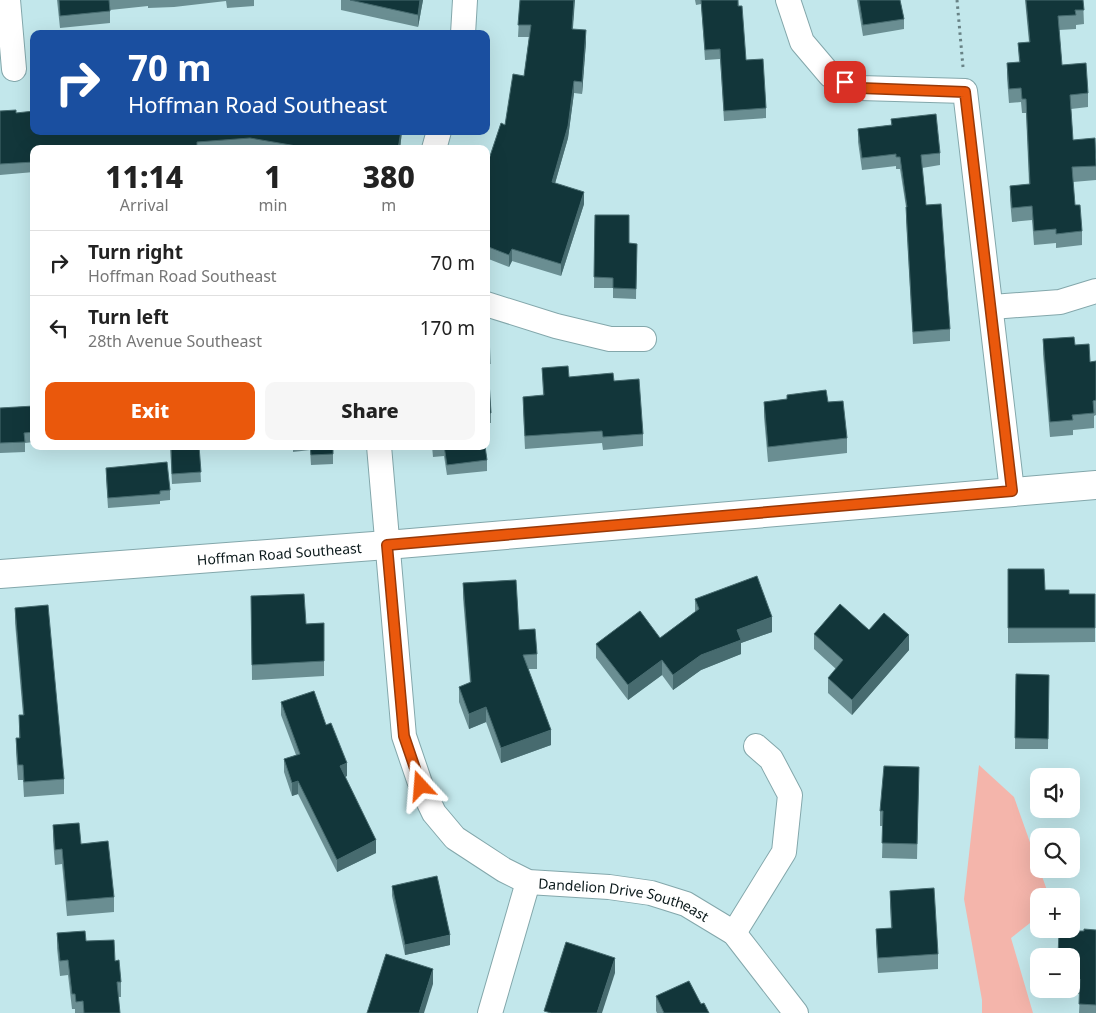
<!DOCTYPE html>
<html lang="en">
<head>
<meta charset="utf-8">
<style>
  body { margin:0; font-family:"Noto Sans",sans-serif; background:#f6f6f6; color:#222; height:100vh; display:flex; flex-direction:column; font-size:19px; white-space:nowrap }
  * { box-sizing:border-box; margin:0 }
  p { font-size:16px; color:#767676 }
  .icon { flex:none; width:28px; height:28px; fill:none; stroke:currentColor; stroke-width:2; stroke-linecap:round; stroke-linejoin:round }
  .map { position:relative; flex:1; overflow:hidden }
  .sheet { position:absolute; left:30px; top:145px; width:460px; height:305px; display:flex; flex-direction:column; background:#fff; border-radius:10px; box-shadow:0 5px 20px #0002 }
  .sheet>* { flex:none }
  .top-card { position:absolute; left:30px; top:30px; width:460px; height:105px; border-radius:10px; box-shadow:0 5px 20px #0002; background:#1a4fa0; color:#fff; overflow:hidden }
  .buttons { position:absolute; left:1030px; top:768px; display:grid; gap:10px }
  .buttons a { display:grid; place-items:center; width:50px; height:50px; border-radius:10px; background:#fff; box-shadow:0 5px 20px #0002; font-size:25px }
  .pin { position:absolute; display:grid; place-items:center; width:42px; height:42px; color:#fff; margin:-21px; border-radius:10px; box-shadow:0 2px 8px #0006 }
  .me { position:absolute; width:55px; margin:-28px; rotate:341deg; stroke-linejoin:round; filter:drop-shadow(0 0 4px #0008) }
  .turn { display:flex; align-items:center; gap:18px; height:105px; padding:0 15px; font-size:22px }
  .turn .icon { width:65px; height:65px; stroke-width:2.5 }
  .turn b { display:block; font-size:35px; line-height:42px }
  .eta { display:flex; justify-content:space-evenly; align-items:center; height:85px; text-align:center }
  .eta b { font-size:30px; font-weight:800; line-height:35px }
  .button { display:flex; gap:10px; margin-top:auto; padding:10px 15px }
  .button a { flex:1; height:58px; border-radius:10px; background:#ea580c; color:#fff; font-size:20px; font-weight:800; line-height:58px; text-align:center }
  .button a+a { background:#f6f6f6; color:#222 }
  ul { padding:0; list-style:none }
  li { display:flex; align-items:center; gap:15px; height:65px; padding:0 15px; border-top:1px solid #e0e0e0 }
  li div { flex:1 }
  li b { display:block; font-size:19px }
  li em { font-style:normal }
  .map>svg:first-child { display:block }
  .green { fill:#f4b5ab }
  .lines { fill:none; stroke-linecap:round; stroke-linejoin:round }
  .minor-casing { stroke:#83a7ab; stroke-width:26 }
  .tertiary-casing { stroke:#83a7ab; stroke-width:30 }
  .path { stroke:#688285; stroke-width:3; stroke-dasharray:2.5 4; stroke-linecap:butt }
  .minor { stroke:#fff; stroke-width:24 }
  .tertiary { stroke:#fff; stroke-width:28 }
  .wall { fill:#6a8e92 }
  .shaded-wall { fill:#476b6f }
  .building { fill:#12363a; stroke:#476b6f }
  .route-casing { stroke:#983908; stroke-width:12 }
  .route { stroke:#ea580c; stroke-width:9 }
  .labels { text-anchor:middle; dominant-baseline:central; stroke-width:5; stroke-linejoin:round; paint-order:stroke }
  .street-label { font-size:14px; fill:#0b191b; stroke:#cff5f8 }
</style>
</head>
<body>
<div class="map">
<svg width="1096" height="1013" viewBox="0 0 1096 1013">
  <rect width="100%" height="100%" fill="#c2e7eb"/>
  <polygon class="green" points="979,765 1014,797 1049,896 1039,896 1039,916 1011,938 1033,1013 982,1013 982,1000 964,899"/>
  <g class="lines">
    <g class="minor-casing">
      <g id="minor">
        <polyline points="8,0 14,69"/>
        <polyline points="788,0 802,42 830,75 860,88 965,91 1012,491"/>
        <polyline points="463,34 465,0"/>
        <polyline points="434,149 439,131"/>
        <polyline points="486,304 556,326 610,339 644,339"/>
        <polyline points="992,307 1060,302 1096,291"/>
        <path id="s1" d="M 379,446 L 404,736 L 421,786 L 434,813 L 455,838 L 504,870 L 528,882 L 609,887 L 651,893 L 686,904 L 734,933 L 796,1013"/>
        <polyline points="734,933 784,852 790,795 771,759 756,746"/>
        <polyline points="490,1013 528,882"/>
      </g>
    </g>
    <g class="tertiary-casing">
      <g id="tertiary">
        <path id="s2" d="M 0,574 L 387,545 L 1096,485"/>
      </g>
    </g>
    <polyline class="path" points="957,0 963,67"/>
    <use href="#minor" class="minor"/>
    <use href="#tertiary" class="tertiary"/>
  </g>
  <g class="wall">
    <polygon points="57,0 254,0 254,6 227,8 226,1 174,7 148,8 148,6 110,10 110,23 60,28"/>
    <polygon points="341,0 423,0 418,27 341,10"/>
    <polygon points="520,0 573,29 586,42 582,94 574,93 568,138 555,183 584,204 561,276 512,261 509,267 486,258 486,168 505,125 524,76 529,37 518,37"/>
    <polygon points="695,0 738,0 746,60 766,108 766,118 724,121 720,59 705,60 701,4 696,5"/>
    <polygon points="857,0 900,0 904,19 904,29 863,36"/>
    <polygon points="1025,0 1083,0 1084,24 1076,25 1076,29 1059,30 1062,65 1088,93 1088,107 1071,109 1073,140 1096,159 1096,180 1073,182 1075,205 1082,231 1082,245 1056,248 1056,243 1034,245 1032,220 1012,222 1010,200 1010,186 1029,184 1026,113 1022,113 1021,102 1009,103 1007,78 1007,63 1019,62 1018,43 1029,42"/>
    <polygon points="0,111 16,113 34,131 402,131 400,149 34,149 34,172 0,175"/>
    <polygon points="891,119 940,153 940,165 922,168 926,205 950,329 950,341 913,344 906,220 906,207 900,169 896,169 896,166 862,170 858,142 858,129 891,125"/>
    <polygon points="595,215 629,243 637,244 636,299 613,298 613,288 594,288"/>
    <polygon points="486,330 490,364 490,375 488,375 491,413 491,423 486,423"/>
    <polygon points="1043,339 1075,345 1090,362 1096,361 1096,415 1094,416 1094,428 1073,430 1073,435 1050,437 1043,354"/>
    <polygon points="542,368 569,377 614,381 643,434 643,446 603,450 602,443 525,449 523,410 523,397 543,395"/>
    <polygon points="764,402 828,402 847,438 847,453 768,462 764,417"/>
    <polygon points="34,406 34,442 25,443 25,452 0,453 0,408"/>
    <polygon points="170,446 199,446 201,482 172,484"/>
    <polygon points="293,446 333,446 333,464 311,465 310,450 293,452"/>
    <polygon points="432,446 485,446 487,460 487,471 447,475 444,456 433,457"/>
    <polygon points="106,468 170,490 170,500 160,501 160,504 108,508 106,478"/>
    <polygon points="1008,569 1045,590 1069,594 1095,594 1095,642 1008,643"/>
    <polygon points="463,583 519,630 537,654 537,669 528,669 551,745 501,763 486,722 469,729 459,702 459,687 470,683 463,598"/>
    <polygon points="251,596 306,624 324,623 324,676 252,680"/>
    <polygon points="695,599 772,632 741,643 741,654 701,670 673,690 662,675 628,700 596,658 596,644 660,638 695,612"/>
    <polygon points="15,608 64,779 64,794 24,797 23,780 18,780 16,753 16,738 19,738 19,715 23,715 15,623"/>
    <polygon points="869,630 909,650 852,715 828,693 828,678 836,669 814,649 814,634"/>
    <polygon points="1016,674 1049,675 1048,749 1015,749"/>
    <polygon points="281,702 326,725 347,776 345,777 376,853 337,872 298,794 292,796 284,772 284,759 296,755 281,715"/>
    <polygon points="919,767 917,859 882,858 883,826 880,826 880,811"/>
    <polygon points="53,825 81,844 114,897 114,912 67,916 62,864 55,865 53,840"/>
    <polygon points="392,886 450,945 405,955 392,896"/>
    <polygon points="890,891 938,954 938,969 878,973 876,944 876,929 891,928 890,906"/>
    <polygon points="1096,930 1096,1013 1079,1013 1080,994 1058,993 1058,989 1071,989 1071,956 1084,931"/>
    <polygon points="57,933 86,941 115,961 121,982 121,997 118,997 120,1013 75,1013 75,1009 72,1009 68,975 60,976 57,948"/>
    <polygon points="656,996 701,1004 709,1013 657,1013 656,1011"/>
  </g>
  <g class="shaded-wall">
    <polygon points="420,0 423,0 418,27 418,15"/>
    <polygon points="574,0 575,0 572,41 572,29"/>
    <polygon points="586,30 586,42 582,94 582,82"/>
    <polygon points="574,81 574,93 568,138 552,194 552,182"/>
    <polygon points="401,131 402,131 400,149 398,149"/>
    <polygon points="584,192 584,204 561,276 561,264"/>
    <polygon points="512,249 512,261 509,267 509,255"/>
    <polygon points="772,617 772,632 741,643 741,654 701,670 673,690 673,675 701,655 737,630"/>
    <polygon points="909,635 909,650 852,715 852,700"/>
    <polygon points="662,660 662,675 628,700 628,685"/>
    <polygon points="486,707 486,722 469,729 469,714"/>
    <polygon points="551,730 551,745 501,763 501,748"/>
    <polygon points="347,763 347,776 340,779 340,766"/>
    <polygon points="298,781 298,794 292,796 292,783"/>
    <polygon points="376,840 376,853 337,872 337,860"/>
    <polygon points="450,935 450,945 405,955 405,945"/>
    <polygon points="615,958 615,973 602,1013 597,1013"/>
    <polygon points="433,969 433,984 424,1013 419,1013"/>
  </g>
  <g class="building">
    <polygon points="59,0 109,0 110,11 60,16"/>
    <polygon points="350,0 420,0 418,15"/>
    <polygon points="520,0 574,0 572,29 586,30 582,82 574,81 568,126 552,182 584,192 561,264 512,249 509,255 486,246 486,168 501,123 505,125 513,74 524,76 531,25 518,25"/>
    <polygon points="701,0 738,0 738,6 742,6 746,60 763,59 766,108 724,111 720,49 705,50"/>
    <polygon points="859,0 900,0 904,19 863,25"/>
    <polygon points="1026,0 1083,0 1084,10 1075,10 1076,15 1058,16 1062,65 1086,63 1088,93 1070,95 1073,140 1095,138 1096,166 1072,167 1075,205 1080,205 1082,231 1056,234 1056,229 1034,231 1032,206 1012,208 1010,186 1030,184 1026,99 1022,99 1021,88 1009,89 1007,63 1020,62 1018,43 1030,42"/>
    <polygon points="16,110 16,113 34,111 34,131 401,131 398,149 307,149 308,148 250,138 197,142 197,149 34,149 34,162 0,164 0,111"/>
    <polygon points="936,114 940,153 921,155 926,205 941,204 950,329 913,332 906,207 907,207 900,157 896,157 896,154 862,158 858,129 892,125 891,119"/>
    <polygon points="595,215 629,215 629,243 637,244 636,289 613,288 613,278 594,277"/>
    <polygon points="486,330 489,330 490,364 488,365 491,413 486,413"/>
    <polygon points="1074,337 1075,345 1089,344 1090,362 1096,361 1096,400 1093,401 1094,413 1072,415 1073,420 1050,422 1043,339"/>
    <polygon points="568,366 569,377 613,373 614,381 639,379 643,434 603,437 602,431 525,436 523,397 544,395 542,368"/>
    <polygon points="826,390 828,402 843,401 847,438 768,447 764,402 787,399 787,395"/>
    <polygon points="34,406 34,432 24,433 25,442 0,443 0,408"/>
    <polygon points="171,446 199,446 201,472 172,474"/>
    <polygon points="310,446 333,446 333,454 311,455"/>
    <polygon points="444,446 485,446 487,460 447,465"/>
    <polygon points="167,462 170,490 160,491 160,494 108,498 106,468"/>
    <polygon points="1008,569 1044,569 1045,590 1069,590 1069,594 1095,594 1095,628 1008,628"/>
    <polygon points="757,576 772,617 737,630 741,640 701,655 673,675 662,660 628,685 596,644 640,611 660,638 699,609 695,599"/>
    <polygon points="516,580 519,630 535,629 537,654 523,655 551,730 501,748 486,707 469,714 459,687 471,682 463,583"/>
    <polygon points="304,594 306,624 324,623 324,661 252,665 251,596"/>
    <polygon points="840,604 869,630 884,613 909,635 852,700 828,678 843,660 814,634"/>
    <polygon points="48,605 64,779 24,782 23,765 18,765 16,738 20,738 19,715 24,715 15,608"/>
    <polygon points="1016,674 1049,675 1048,739 1015,738"/>
    <polygon points="314,691 326,725 331,723 347,763 340,766 376,840 337,860 298,781 292,783 284,759 300,754 281,702"/>
    <polygon points="884,766 919,767 917,844 882,843 883,811 880,811"/>
    <polygon points="79,823 81,844 108,841 114,897 67,901 62,849 55,850 53,825"/>
    <polygon points="437,876 450,935 405,945 392,886"/>
    <polygon points="934,888 938,954 878,958 876,929 892,928 890,891"/>
    <polygon points="1084,929 1096,930 1096,1005 1079,1004 1080,979 1071,978 1071,956 1058,956 1059,931 1084,931"/>
    <polygon points="85,931 86,941 114,940 115,961 119,960 121,982 117,982 120,1013 84,1013 83,1001 76,1002 75,994 72,994 68,960 60,961 57,933"/>
    <polygon points="566,942 615,958 597,1013 551,1013 544,1011"/>
    <polygon points="386,954 433,969 419,1013 367,1013"/>
    <polygon points="689,981 701,1004 704,1003 709,1013 664,1013 656,996"/>
  </g>
  <g class="lines">
    <g class="route-casing">
      <polyline id="route" points="421,786 404,736 387,545 1012,491 965,92 860,88 845,82"/>
    </g>
    <use href="#route" class="route"/>
  </g>
  <g class="labels">
    <g class="street-label">
      <text stroke="none"><textPath href="#s2" startOffset="280">Hoffman Road Southeast</textPath></text>
      <text stroke="none"><textPath href="#s1" startOffset="590">Dandelion Drive Southeast</textPath></text>
    </g>
  </g>
</svg>
<div class="buttons">
<a><svg class="icon" aria-label="sound" viewBox="0 0 24 24"><path d="M4 9h4l5-4v14l-5-4H4zM17 9q2 3 0 6"/></svg></a>
<a><svg class="icon" aria-label="search" viewBox="0 0 24 24"><circle cx="10" cy="10" r="6"/><path d="M15 15l6 6"/></svg></a>
<a>+</a>
<a>−</a>
</div>
<div class="pin" style="left:845px;top:82px;background:#d93025"><svg class="icon" aria-label="arrive" viewBox="0 0 24 24"><path d="M6 21V4h12l-3 4 3 4H6"/></svg></div>
<svg class="me" style="left:421px;top:786px" viewBox="-20 -20 40 40"><path d="M0-17L14 15 0 8-14 15z" fill="#ea580c" stroke="#fff" stroke-width="4"/></svg>
<div class="top-card">
<div class="turn"><svg class="icon" aria-label="right" viewBox="0 0 24 24"><path d="M7 20v-9h11M14 6l5 5-5 5"/></svg><div><b>70 m</b>Hoffman Road Southeast</div></div>
</div>
<section class="sheet">
<div class="eta">
<div><b>11:14</b><p>Arrival</p></div>
<div><b>1</b><p>min</p></div>
<div><b>380</b><p>m</p></div>
</div>
<ul>
<li><svg class="icon" aria-label="right" viewBox="0 0 24 24"><path d="M7 20v-9h11M14 6l5 5-5 5"/></svg><div><b>Turn right</b><p>Hoffman Road Southeast</p></div><em>70 m</em></li>
<li><svg class="icon" aria-label="left" viewBox="0 0 24 24"><path d="M17 20v-9H6M10 6l-5 5 5 5"/></svg><div><b>Turn left</b><p>28th Avenue Southeast</p></div><em>170 m</em></li>
</ul>
<div class="button"><a>Exit</a><a>Share</a></div>
</section>
</div>
</body>
</html>
